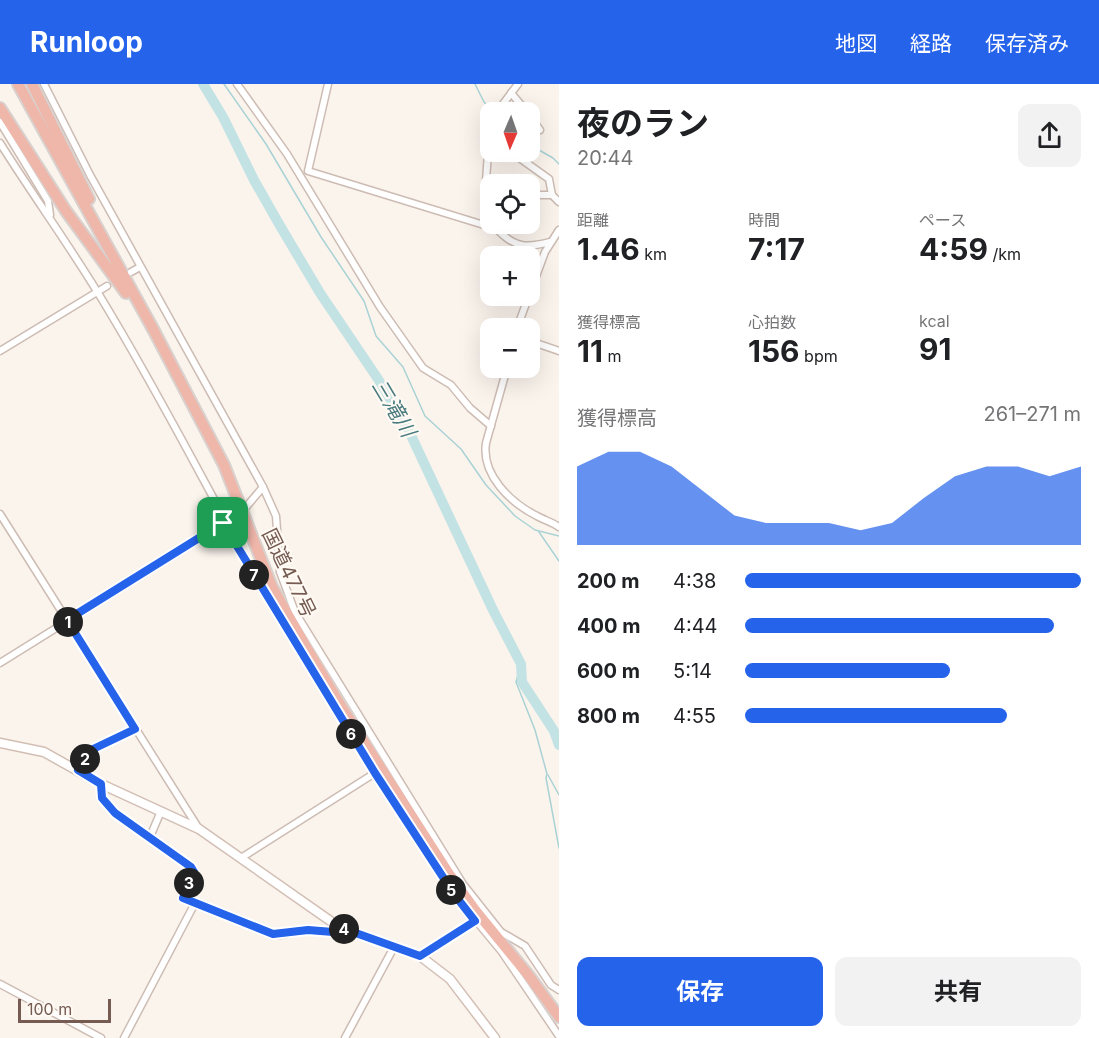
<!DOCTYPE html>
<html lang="ja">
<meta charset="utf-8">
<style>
:root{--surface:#fff;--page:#f2f2f2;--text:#202124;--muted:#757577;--accent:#2563eb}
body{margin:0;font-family:Inter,"Noto Sans JP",sans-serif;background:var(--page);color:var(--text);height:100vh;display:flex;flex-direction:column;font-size:22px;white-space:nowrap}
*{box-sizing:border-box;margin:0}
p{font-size:20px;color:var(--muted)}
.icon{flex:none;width:33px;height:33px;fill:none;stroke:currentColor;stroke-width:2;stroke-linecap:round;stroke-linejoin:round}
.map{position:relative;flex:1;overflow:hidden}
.details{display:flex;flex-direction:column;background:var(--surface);width:540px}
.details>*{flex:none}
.needle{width:39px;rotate:182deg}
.tools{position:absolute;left:480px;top:18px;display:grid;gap:12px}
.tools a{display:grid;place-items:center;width:60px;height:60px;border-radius:12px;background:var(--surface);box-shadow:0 6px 24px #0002;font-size:30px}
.scale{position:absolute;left:18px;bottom:15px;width:93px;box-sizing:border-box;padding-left:6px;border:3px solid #755b51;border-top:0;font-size:16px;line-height:21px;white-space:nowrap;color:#755b51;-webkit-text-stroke:4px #fef9f3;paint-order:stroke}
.pin{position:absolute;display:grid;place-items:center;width:51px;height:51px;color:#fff;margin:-26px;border-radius:12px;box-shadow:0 3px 9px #0006}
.km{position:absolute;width:30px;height:30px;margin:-15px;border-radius:50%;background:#222;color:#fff;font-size:16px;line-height:30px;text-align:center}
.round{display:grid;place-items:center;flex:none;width:63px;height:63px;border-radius:12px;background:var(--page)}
.headline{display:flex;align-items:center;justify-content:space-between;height:102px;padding:0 18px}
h1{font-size:33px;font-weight:700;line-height:45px}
.figures{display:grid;grid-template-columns:repeat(3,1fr);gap:9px;height:102px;padding:6px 18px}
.figures div{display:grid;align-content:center}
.figures b{font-size:30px;font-weight:700}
.figures small{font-size:16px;font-weight:400}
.figures p{font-size:16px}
.chart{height:168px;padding:12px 18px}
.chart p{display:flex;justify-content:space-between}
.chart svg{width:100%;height:108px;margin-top:6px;fill:var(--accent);opacity:.7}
.primary-button{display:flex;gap:12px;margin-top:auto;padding:12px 18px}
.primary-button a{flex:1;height:69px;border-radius:12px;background:var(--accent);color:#fff;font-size:24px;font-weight:700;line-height:69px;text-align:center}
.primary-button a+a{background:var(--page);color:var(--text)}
ul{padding:0 18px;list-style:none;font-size:20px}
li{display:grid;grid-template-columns:96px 72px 1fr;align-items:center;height:45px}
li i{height:15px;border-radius:8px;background:var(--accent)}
header{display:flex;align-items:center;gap:36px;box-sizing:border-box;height:84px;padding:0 30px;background:var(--accent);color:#fff}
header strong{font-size:28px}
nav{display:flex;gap:33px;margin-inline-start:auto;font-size:21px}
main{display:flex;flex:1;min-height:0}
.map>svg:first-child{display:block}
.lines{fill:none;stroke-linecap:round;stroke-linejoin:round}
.stream{stroke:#a9d2d5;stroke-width:1.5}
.river{stroke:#c2e2e4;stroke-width:10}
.street-casing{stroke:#cdbcb3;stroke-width:9}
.secondary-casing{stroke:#d2beb3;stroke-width:11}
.highway-casing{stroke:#d8d1ce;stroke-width:14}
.street{stroke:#fff;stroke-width:6}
.secondary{stroke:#fff;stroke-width:8}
.highway{stroke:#efb6aa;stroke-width:10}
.route-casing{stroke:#fff;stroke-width:12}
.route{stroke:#2563eb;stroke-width:8}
.labels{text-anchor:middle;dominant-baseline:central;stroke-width:4.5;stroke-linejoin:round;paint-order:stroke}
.street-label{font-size:20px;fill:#755b51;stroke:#fef9f3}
.water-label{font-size:21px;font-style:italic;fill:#497b7f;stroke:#fef9f3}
</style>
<header>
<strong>Runloop</strong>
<nav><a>地図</a><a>経路</a><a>保存済み</a></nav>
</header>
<main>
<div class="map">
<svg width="559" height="954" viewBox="0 0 559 954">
<rect width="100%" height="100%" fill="#fbf4ed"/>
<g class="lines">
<g class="stream">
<path d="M224,0L266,60L321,153L364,217L376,252L403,283L425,332L461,365L486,401L515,432L535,446L559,452"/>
<path d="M475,0L484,18L493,28"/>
<path d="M530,61L553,74L559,80"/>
<path d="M539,448L559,477"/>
<path d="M521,580L516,598L535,646L547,690L546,694L559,764"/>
<path d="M548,691L559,711"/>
</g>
<path class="river" d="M203,0L223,33L254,96L279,140L320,209L378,295L408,345L493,526L521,580L522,598L554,647L559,661"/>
<defs>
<g id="street">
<path d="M237,0L287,70L380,223L423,284L451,301L470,324L491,342"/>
<path d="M328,0L308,87L497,145C514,164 527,164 550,158"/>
<path d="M511,9L527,28"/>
<path d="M501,28L503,20L518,0"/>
<path d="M530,32L540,46"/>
<path d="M0,38L48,117L50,131"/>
<path d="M0,59C32,110 67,158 98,209C140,277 177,347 215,417L216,426L223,439L375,689L454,810L502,868L559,952"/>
<path d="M490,61L488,69L486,97L497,100"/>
<path d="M507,68L514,70L549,95L552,111L559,118"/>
<path d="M530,111H552"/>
<path d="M131,188L140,183"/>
<path d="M517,244L545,168L559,146"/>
<path d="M530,257L559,267"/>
<path d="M0,267L107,202"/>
<path d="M507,284L486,359C481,391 511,419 537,432C544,436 552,438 559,443"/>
<path d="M263,403L276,432L280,488L295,528L463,800L501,848L525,862L551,901L559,906"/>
<path d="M0,430L199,745"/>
<path d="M0,579L241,429L263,403L90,91L44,0"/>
<path d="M78,686L91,666L135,645"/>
<path d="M101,700L102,714L115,729L191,783L194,788L183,814L273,850L280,851L308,846L333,847L339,843"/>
<path d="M150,753L161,727"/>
<path d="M241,774L378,687"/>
<path d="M420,872L475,837"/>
<path d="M0,900L101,954"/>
<path d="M124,954L195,819"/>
<path d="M345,954L394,863"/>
</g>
<path id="secondary" d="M0,659L44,668L101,700L199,745L339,843L420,872L450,895L495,954"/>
<g id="highway">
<path d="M18,0L153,245L224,381L272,503L305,561L341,622L449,790L475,826L529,892L559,933"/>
<path d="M32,0L89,115"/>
<path d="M0,24L66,127L126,209"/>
</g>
</defs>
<use href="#street" class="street-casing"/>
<use href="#secondary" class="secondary-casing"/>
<use href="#highway" class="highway-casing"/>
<use href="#street" class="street"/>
<use href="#secondary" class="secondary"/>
<use href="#highway" class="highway"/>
</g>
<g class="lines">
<defs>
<path id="route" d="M223,439L375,689L454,810L475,837L420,872L339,843L333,848L308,846L273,850L183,814L194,788L191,783L115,729L102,714L101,700L78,686L91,666L135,645L67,536Z"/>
</defs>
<use href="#route" class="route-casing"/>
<use href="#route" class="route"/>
</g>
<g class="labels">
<g class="street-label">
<text transform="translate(289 489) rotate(64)">国道477号</text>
</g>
<g class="water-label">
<text transform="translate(394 324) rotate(59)">三滝川</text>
</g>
</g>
</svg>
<div class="tools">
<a><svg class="needle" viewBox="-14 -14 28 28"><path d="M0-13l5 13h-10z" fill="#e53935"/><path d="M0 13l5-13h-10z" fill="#757577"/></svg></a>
<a><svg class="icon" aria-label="locate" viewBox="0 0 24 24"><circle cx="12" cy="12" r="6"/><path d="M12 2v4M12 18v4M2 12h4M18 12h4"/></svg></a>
<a>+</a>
<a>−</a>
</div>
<div class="scale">100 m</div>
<div class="pin" style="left:223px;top:439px;background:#1e9e55"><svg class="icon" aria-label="arrive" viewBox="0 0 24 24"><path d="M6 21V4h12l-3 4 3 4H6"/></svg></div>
<b class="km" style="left:68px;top:538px">1</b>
<b class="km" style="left:85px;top:675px">2</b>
<b class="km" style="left:189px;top:799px">3</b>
<b class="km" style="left:344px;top:845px">4</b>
<b class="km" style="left:451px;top:806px">5</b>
<b class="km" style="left:351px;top:650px">6</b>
<b class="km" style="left:254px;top:491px">7</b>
</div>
<section class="details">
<div class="headline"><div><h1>夜のラン</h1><p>20:44</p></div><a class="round"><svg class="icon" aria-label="share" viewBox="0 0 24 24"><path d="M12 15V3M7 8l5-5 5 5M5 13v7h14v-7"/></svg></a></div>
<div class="figures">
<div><p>距離</p><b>1.46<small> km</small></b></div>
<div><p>時間</p><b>7:17</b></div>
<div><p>ペース</p><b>4:59<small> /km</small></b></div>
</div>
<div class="figures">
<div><p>獲得標高</p><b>11<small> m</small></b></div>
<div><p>心拍数</p><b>156<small> bpm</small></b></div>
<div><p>kcal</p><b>91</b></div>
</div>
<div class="chart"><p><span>獲得標高</span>261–271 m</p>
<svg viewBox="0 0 160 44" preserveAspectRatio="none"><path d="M0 44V12L10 6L20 6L30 12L40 22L50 32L60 35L70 35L80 35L90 38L100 35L110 25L120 16L130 12L140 12L150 16L160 12V44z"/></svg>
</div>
<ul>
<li><b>200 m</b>4:38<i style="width:100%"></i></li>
<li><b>400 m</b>4:44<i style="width:92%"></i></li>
<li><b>600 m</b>5:14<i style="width:61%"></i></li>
<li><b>800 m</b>4:55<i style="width:78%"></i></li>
</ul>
<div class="primary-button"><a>保存</a><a>共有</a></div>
</section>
</main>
